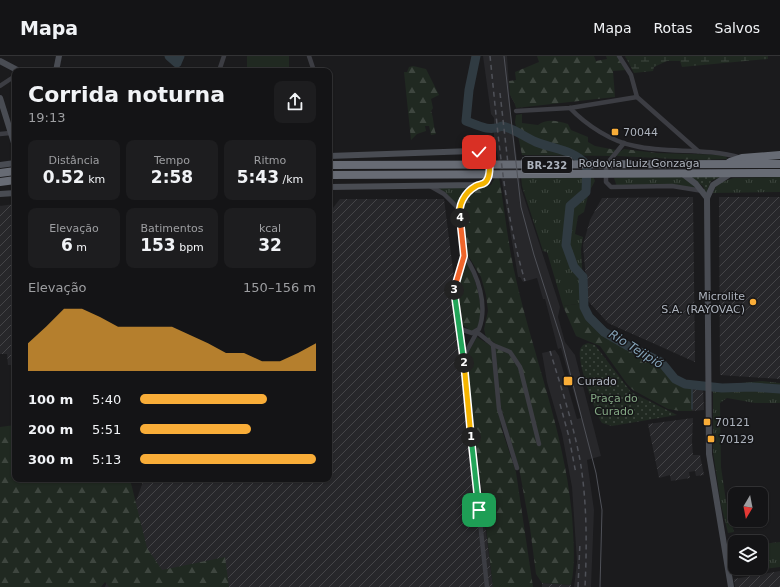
<!DOCTYPE html>
<html lang="pt">
<meta charset="utf-8">
<style>
:root{--surface:#141416;--page:#1d1d1f;--text:#f1f3f6;--muted:#9d9ea1;--line:#333335;--accent:#f9ad38}
body{margin:0;font-family:"DejaVu Sans",sans-serif;background:var(--page);color:var(--text);height:100vh;display:flex;flex-direction:column;font-size:15px;white-space:nowrap}
*{box-sizing:border-box;margin:0}
p{font-size:13px;color:var(--muted)}
.icon{flex:none;width:22px;height:22px;fill:none;stroke:currentColor;stroke-width:2;stroke-linecap:round;stroke-linejoin:round}
.map{position:relative;flex:1;overflow:hidden}
.side{position:absolute;left:12px;top:12px;width:320px;height:414px;display:flex;flex-direction:column;background:var(--surface);border-radius:8px;box-shadow:0 1px 3px #0004,0 0 0 1px var(--line)}
.side>*{flex:none}
.needle{width:26px;rotate:190deg}
.buttons{position:absolute;left:728px;top:431px;display:grid;gap:8px}
.buttons a{display:grid;place-items:center;width:40px;height:40px;border-radius:8px;background:var(--surface);box-shadow:0 1px 3px #0004,0 0 0 1px var(--line);font-size:20px}
.pin{position:absolute;display:grid;place-items:center;width:34px;height:34px;color:#fff;margin:-17px;border-radius:8px;box-shadow:0 2px 6px #0006}
.km{position:absolute;width:20px;height:20px;margin:-10px;border-radius:50%;background:#222;color:#fff;font-size:11px;line-height:20px;text-align:center}
.round{display:grid;place-items:center;flex:none;width:42px;height:42px;border-radius:8px;background:var(--page)}
.headline{display:flex;align-items:center;justify-content:space-between;height:68px;padding:0 16px}
h1{font-size:22px;font-weight:700;line-height:30px}
.metrics{display:grid;grid-template-columns:repeat(3,1fr);gap:6px;height:68px;padding:4px 16px}
.metrics div{display:grid;align-content:center;border-radius:8px;background:var(--page);text-align:center}
.metrics b{font-size:17px;font-weight:700}
.metrics small{font-size:11px;font-weight:400}
.metrics p{font-size:11px}
.chart{height:112px;padding:8px 16px}
.chart p{display:flex;justify-content:space-between}
.chart svg{width:100%;height:72px;margin-top:4px;fill:var(--accent);opacity:.7}
ul{padding:0 16px;list-style:none;font-size:13px}
li{display:grid;grid-template-columns:64px 48px 1fr;align-items:center;height:30px}
li i{height:10px;border-radius:5px;background:var(--accent)}
header{display:flex;align-items:center;gap:24px;box-sizing:border-box;height:56px;padding:0 20px;background:var(--surface);border-bottom:1px solid var(--line)}
header strong{font-size:19px}
nav{display:flex;gap:22px;margin-inline-start:auto;font-size:14px}
.map>svg:first-child{display:block}
.built{fill:#27272a}
.industrial{fill:url(#industrial-furrows)}
.grass{fill:url(#grass-tufts)}
.forest{fill:url(#forest-firs)}
.wetland{fill:url(#wetland-marsh)}
.park{fill:url(#park-dots)}
.garden{fill:#202921}
.lines{fill:none;stroke-linecap:round;stroke-linejoin:round}
.stream{stroke:#303b42;stroke-width:1.5}
.river{stroke:#303b42;stroke-width:9}
.street{stroke:#3c3d43;stroke-width:4.5}
.secondary{stroke:#494c53;stroke-width:6}
.highway{stroke:#676b74;stroke-width:8}
.tram{stroke:#4f5158;stroke-width:1}
.rail{stroke:#4f5158;stroke-width:1.5;stroke-dasharray:5 4;stroke-linecap:butt}
.split-1-casing{stroke:#fff;stroke-width:8}
.split-2-casing{stroke:#fff;stroke-width:8}
.split-3-casing{stroke:#fff;stroke-width:8}
.split-4-casing{stroke:#fff;stroke-width:8}
.split-5-casing{stroke:#fff;stroke-width:8}
.split-1{stroke:#22a559;stroke-width:5}
.split-2{stroke:#f5b400;stroke-width:5}
.split-3{stroke:#22a559;stroke-width:5}
.split-4{stroke:#f0652b;stroke-width:5}
.split-5{stroke:#f5b400;stroke-width:5}
.poi-dot{fill:#f9ad38;stroke:#161618;stroke-width:1.5}
.labels{text-anchor:middle;dominant-baseline:central;stroke-width:3;stroke-linejoin:round;paint-order:stroke}
.shield{fill:#161618;stroke:#80848c;stroke-width:1}
.shield-label{font-size:10px;font-weight:bold;fill:#adb3bd}
.poi-label{font-size:11px;fill:#adb3bd;stroke:#161618;text-anchor:start}
.street-label{font-size:11px;fill:#adb3bd;stroke:#161618}
.park-label{font-size:11px;fill:#84a884;stroke:#161618}
.water-label{font-size:12px;font-style:italic;fill:#84a3b8;stroke:#161618}
</style>
<header>
<strong>Mapa</strong>
<nav><a>Mapa</a><a>Rotas</a><a>Salvos</a></nav>
</header>
<div class="map">
<svg width="780" height="531" viewBox="0 0 780 531">
<defs>
<pattern id="industrial-furrows" width="10" height="10" patternUnits="userSpaceOnUse"><rect width="10" height="10" fill="#27272a"/><path d="M-1 1l2-2M0 10L10 0M9 11l2-2" fill="none" stroke="#444447"/></pattern>
<pattern id="grass-tufts" width="24" height="20" patternUnits="userSpaceOnUse"><rect width="24" height="20" fill="#202921"/><path d="M3 7l-1-3M5 7V3M7 7l1-3M15 17l-1-3M17 17v-4M19 17l1-3" fill="none" stroke="#3e463f"/></pattern>
<pattern id="forest-firs" width="22" height="20" patternUnits="userSpaceOnUse"><rect width="22" height="20" fill="#202921"/><path d="M5 1l3.5 6h-7zM16 11l3.5 6h-7z" fill="#3e463f"/></pattern>
<pattern id="wetland-marsh" width="20" height="14" patternUnits="userSpaceOnUse"><rect width="20" height="14" fill="#202921"/><path d="M1 5h8M5 5V1M11 12h8M15 12V8" fill="none" stroke="#3e463f"/></pattern>
<pattern id="park-dots" width="8" height="8" patternUnits="userSpaceOnUse"><rect width="8" height="8" fill="#202921"/><path d="M2 2h.1M6 6h.1" fill="none" stroke="#3e463f" stroke-width="1.8" stroke-linecap="round"/></pattern>
</defs>
<rect width="100%" height="100%" fill="#1b1b1d"/>
<path class="built" d="M483,0H507L511,59L521,132L560,251L558,261L565,286L575,299L601,400L587,404L594,454L591,531H574L577,506L572,431L562,378L547,326L542,297L555,294L559,300L577,363L581,362L561,292L558,293L545,243H543L537,222L523,226L520,221H518L497,97L494,88V62L491,58Z"/>
<g class="industrial">
<path d="M693,141L695,306L608,267L588,245L583,189L590,164L602,142Z"/>
<path d="M719,141H780V323L720,319Z"/>
<path d="M340,143H444L493,531H105L144,423H329V157Z"/>
<path d="M15,148V309H8L7,298H0V150Z"/>
<path d="M692,330L703,331L704,354L692,355L691,344Z"/>
<path d="M693,362L692,386L693,399H700L704,419L696,420L695,415L689,416L690,422L671,425L670,419L659,422L648,368Z"/>
<path d="M780,515V531H735L734,523Z"/>
<path d="M542,527L571,529V531H542Z"/>
</g>
<g class="grass">
<path d="M521,120H593L595,125L589,136L584,156L578,160L575,178L583,181L581,193L584,247L563,250L547,196L543,195L522,130Z"/>
<path d="M635,121H680L687,123L699,133L672,129L617,131L614,122Z"/>
<path d="M780,121V136L713,137L717,128L733,122Z"/>
<path d="M434,131H473L461,142L458,149Z"/>
<path d="M762,325L780,327V347H755L727,342L720,347L721,411L726,445L734,476L728,477L721,449L713,396V335L710,336V330Z"/>
<path d="M780,486V511L734,517L729,489H735V512H761V488Z"/>
</g>
<g class="forest">
<path d="M537,0H594L596,5L607,3L606,0H617L626,14L613,15L615,41L516,52L514,46L510,39L509,25L516,24L515,16L539,6Z"/>
<path d="M413,10L426,13L439,39L431,43L433,52L431,55C434,63 433,70 436,78L431,79L429,70H425L426,75L417,78L411,84L404,16H407L409,11Z"/>
<path d="M522,58V67L538,69C547,62 558,65 568,68L571,74L588,81V86L595,90L621,95L624,93L656,97L726,99L727,103L694,104L618,100L522,99L515,66L516,59Z"/>
<path d="M499,121C505,155 508,190 516,223C535,307 569,388 573,475C574,493 575,511 571,529L542,527L536,518L530,472L519,412L501,351L494,286L486,282L484,273L488,255L486,239L481,221L468,199L462,151L474,134L491,129L495,122Z"/>
<path d="M466,206H467C476,224 484,250 480,270L471,275L463,269L458,232Z"/>
<path d="M584,247C587,278 640,291 661,306C674,315 674,326 692,330L691,344L692,355H680L668,353L633,334L627,328L600,290L576,280L563,250Z"/>
<path d="M477,281L491,290L498,354L502,374L516,416L533,531H493L466,301Z"/>
<path d="M15,369V423H130L147,492L162,514L225,501L229,531H109L105,526L101,531H0V371Z"/>
</g>
<path class="wetland" d="M625,0H768V3L682,11L680,5H667L654,11L653,15L634,17Z"/>
<g class="park">
<path d="M723,120L711,125L706,137L703,130L690,121Z"/>
<path d="M588,287L595,289L631,336L677,359L612,370L602,367C595,357 577,306 580,294C580,292 582,291 583,289Z"/>
</g>
<rect class="garden" x="247" y="0" width="42" height="15"/>
<g class="lines">
<path class="stream" d="M692,330V353"/>
<g class="river">
<path d="M169,0L177,7L180,0"/>
<path d="M476,0L469,34L466,65C479,70 490,76 502,70C515,73 524,81 536,86C556,94 572,93 587,109L586,136L570,150L566,189L574,211L583,221L584,251L589,261L604,276L628,290L661,306L675,323L685,328L722,332L752,331L780,333"/>
</g>
<g class="street">
<path d="M309,0L314,15"/>
<path d="M619,0L631,19L637,41L698,95"/>
<path d="M219,15L224,0"/>
<path d="M0,30L15,20"/>
<path d="M570,52C586,69 612,86 635,90C670,98 705,91 741,102"/>
<path d="M516,55L570,52L637,41"/>
<path d="M0,78L10,77"/>
<path d="M624,87L606,109V126L611,131L672,130L703,135"/>
<path d="M430,130L444,138L458,152"/>
<path d="M464,199C478,219 488,249 479,273L472,277L463,274L459,270L455,231L464,199L458,152L466,139L477,129"/>
<path d="M459,270L487,531"/>
<path d="M493,289L510,296L520,311L539,388"/>
<path d="M464,300L477,276L493,289L499,353L517,412"/>
</g>
<g class="secondary">
<path d="M0,5L19,15"/>
<path d="M56,15L59,0"/>
<path d="M0,42L15,90"/>
<path d="M329,100L472,95L479,96L490,102C489,114 491,127 477,129L329,131"/>
<path d="M0,109L15,107"/>
<path d="M683,118L696,128L707,142"/>
<path d="M730,118L713,129L707,142L709,398L731,531"/>
<path d="M0,138L15,137"/>
</g>
<g class="highway">
<path d="M730,106L742,102L780,99"/>
<path d="M329,109L780,108"/>
<path d="M0,117L15,115"/>
<path d="M329,119L780,117"/>
<path d="M0,126L15,124"/>
</g>
<path class="tram" d="M504,0L521,151L534,199L562,286L596,417L602,454L600,531"/>
<g class="rail">
<path d="M490,0C498,75 503,152 525,225"/>
<path d="M500,37L508,108"/>
<path d="M550,295C561,331 573,367 580,404C587,445 587,489 585,531"/>
<path d="M560,348L569,381L576,418"/>
<path d="M578,531L580,486"/>
</g>
</g>
<g class="lines">
<defs>
<path id="split-1" d="M471,381L479,454"/>
<path id="split-2" d="M464,307L471,381"/>
<path id="split-3" d="M454,234L464,307"/>
<path id="split-4" d="M454,234L464,200L460,162"/>
<path id="split-5" d="M460,162C458,149 464,137 476,130C480,128 485,129 487,124C491,118 489,109 490,102L479,96"/>
</defs>
<use href="#split-1" class="split-1-casing"/>
<use href="#split-2" class="split-2-casing"/>
<use href="#split-3" class="split-3-casing"/>
<use href="#split-4" class="split-4-casing"/>
<use href="#split-5" class="split-5-casing"/>
<use href="#split-1" class="split-1"/>
<use href="#split-2" class="split-2"/>
<use href="#split-3" class="split-3"/>
<use href="#split-4" class="split-4"/>
<use href="#split-5" class="split-5"/>
</g>
<g class="poi-dot">
<rect x="611" y="72" width="8" height="8" rx="2"/>
<circle cx="753" cy="246" r="4"/>
<rect x="563" y="320" width="10" height="10" rx="2"/>
<rect x="703" y="362" width="8" height="8" rx="2"/>
<rect x="707" y="379" width="8" height="8" rx="2"/>
</g>
<g class="labels">
<rect class="shield" x="522" y="101" width="50" height="16" rx="3"/>
<g class="shield-label">
<text x="547" y="109">BR-232</text>
</g>
<g class="poi-label">
<text x="623" y="76">70044</text>
<text x="745" y="240" text-anchor="end">Microlite<tspan x="745" dy="13">S.A. (RAYOVAC)</tspan></text>
<text x="577" y="325">Curado</text>
<text x="715" y="366">70121</text>
<text x="719" y="383">70129</text>
</g>
<g class="street-label">
<text x="639" y="107">Rodovia Luiz Gonzaga</text>
</g>
<g class="park-label">
<text x="614" y="342">Praça do<tspan x="614" dy="13">Curado</tspan></text>
</g>
<g class="water-label">
<text transform="translate(636 293) rotate(32)">Rio Tejipió</text>
</g>
</g>
</svg>
<div class="buttons">
<a><svg class="needle" viewBox="-14 -14 28 28"><path d="M0-13l5 13h-10z" fill="#e53935"/><path d="M0 13l5-13h-10z" fill="#9d9ea1"/></svg></a>
<a><svg class="icon" aria-label="layers" viewBox="0 0 24 24"><path d="M12 4l9 5-9 5-9-5zM3 14l9 5 9-5"/></svg></a>
</div>
<div class="pin" style="left:479px;top:454px;background:#1e9e55"><svg class="icon" aria-label="arrive" viewBox="0 0 24 24"><path d="M6 21V4h12l-3 4 3 4H6"/></svg></div>
<div class="pin" style="left:479px;top:96px;background:#d93025"><svg class="icon" aria-label="check" viewBox="0 0 24 24"><path d="M5 12l5 5 9-10"/></svg></div>
<b class="km" style="left:471px;top:381px">1</b>
<b class="km" style="left:464px;top:307px">2</b>
<b class="km" style="left:454px;top:234px">3</b>
<b class="km" style="left:460px;top:162px">4</b>
<section class="side">
<div class="headline"><div><h1>Corrida noturna</h1><p>19:13</p></div><a class="round"><svg class="icon" aria-label="share" viewBox="0 0 24 24"><path d="M12 15V3M7 8l5-5 5 5M5 13v7h14v-7"/></svg></a></div>
<div class="metrics">
<div><p>Distância</p><b>0.52<small> km</small></b></div>
<div><p>Tempo</p><b>2:58</b></div>
<div><p>Ritmo</p><b>5:43<small> /km</small></b></div>
</div>
<div class="metrics">
<div><p>Elevação</p><b>6<small> m</small></b></div>
<div><p>Batimentos</p><b>153<small> bpm</small></b></div>
<div><p>kcal</p><b>32</b></div>
</div>
<div class="chart"><p><span>Elevação</span>150–156 m</p>
<svg viewBox="0 0 160 44" preserveAspectRatio="none"><path d="M0 44V27L10 17L20 6L30 6L40 11L50 17L60 17L70 17L80 17L90 22L100 27L110 33L120 33L130 38L140 38L150 33L160 27V44z"/></svg>
</div>
<ul>
<li><b>100 m</b>5:40<i style="width:72%"></i></li>
<li><b>200 m</b>5:51<i style="width:63%"></i></li>
<li><b>300 m</b>5:13<i style="width:100%"></i></li>
</ul>
</section>
</div>
